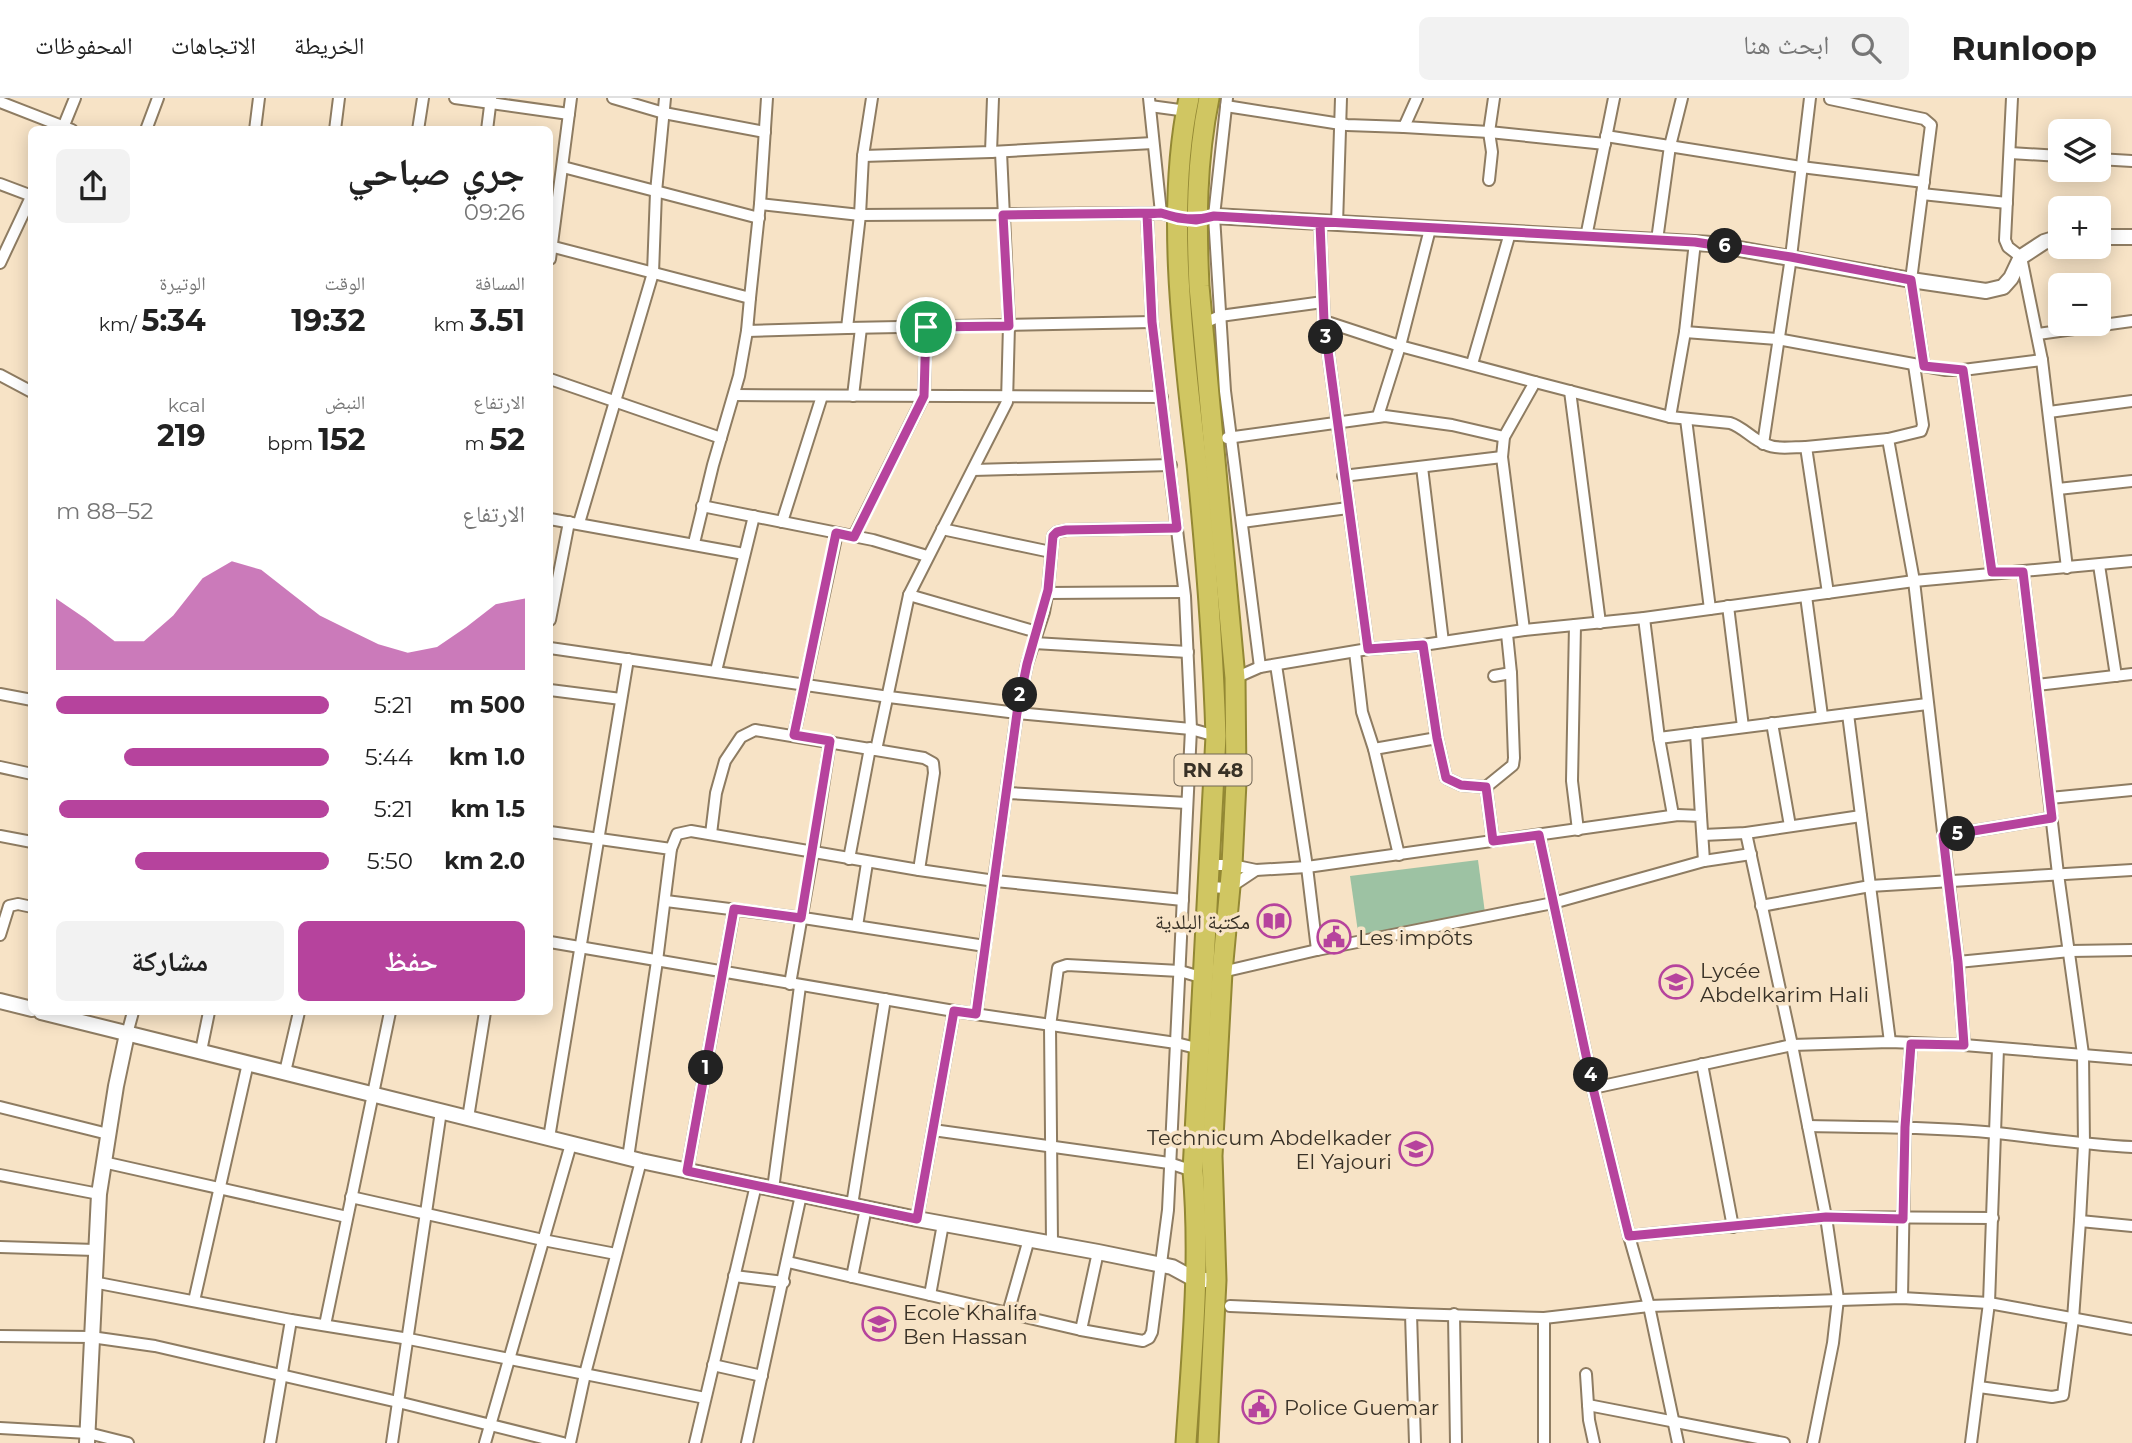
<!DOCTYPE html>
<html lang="ar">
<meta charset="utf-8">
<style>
:root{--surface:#fff;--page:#f2f2f2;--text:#222;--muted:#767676;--line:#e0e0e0;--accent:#b6439d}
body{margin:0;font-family:Montserrat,"Noto Naskh Arabic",sans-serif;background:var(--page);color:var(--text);direction:rtl;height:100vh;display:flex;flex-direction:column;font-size:26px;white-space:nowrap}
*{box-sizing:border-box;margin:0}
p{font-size:23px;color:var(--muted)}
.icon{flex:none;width:38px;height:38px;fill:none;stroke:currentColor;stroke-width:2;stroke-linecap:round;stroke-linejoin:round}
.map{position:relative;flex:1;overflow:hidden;direction:ltr}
.sheet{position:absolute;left:28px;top:28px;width:525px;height:889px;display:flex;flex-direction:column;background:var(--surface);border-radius:10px;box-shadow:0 4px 18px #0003;direction:rtl}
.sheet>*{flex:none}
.fabs{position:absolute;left:2048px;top:21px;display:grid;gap:14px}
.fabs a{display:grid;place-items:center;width:63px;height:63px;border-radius:10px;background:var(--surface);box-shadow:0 4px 18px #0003;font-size:35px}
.pin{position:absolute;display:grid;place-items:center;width:60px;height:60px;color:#fff;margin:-30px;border:4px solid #fff;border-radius:50%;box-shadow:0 2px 7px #0007}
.km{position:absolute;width:35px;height:35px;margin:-18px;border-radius:50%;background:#222;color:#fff;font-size:19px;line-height:35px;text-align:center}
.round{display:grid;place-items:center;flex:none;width:74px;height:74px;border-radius:10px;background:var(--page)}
.headline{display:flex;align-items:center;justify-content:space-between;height:119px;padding:0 28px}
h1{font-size:38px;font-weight:700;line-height:52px}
.figures{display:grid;grid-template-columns:repeat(3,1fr);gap:10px;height:119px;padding:7px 28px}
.figures div{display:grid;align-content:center}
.figures b{font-size:30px;font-weight:700}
.figures small{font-size:19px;font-weight:400}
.figures p{font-size:19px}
.chart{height:196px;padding:14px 28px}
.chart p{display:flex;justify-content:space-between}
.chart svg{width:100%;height:126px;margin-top:7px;fill:var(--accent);opacity:.7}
.button{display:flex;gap:14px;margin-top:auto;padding:14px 28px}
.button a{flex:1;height:80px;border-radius:10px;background:var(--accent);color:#fff;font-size:28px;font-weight:700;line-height:80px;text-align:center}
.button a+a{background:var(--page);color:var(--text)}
ul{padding:0 28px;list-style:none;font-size:23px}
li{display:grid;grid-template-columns:112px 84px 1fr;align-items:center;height:52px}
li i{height:18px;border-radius:9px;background:var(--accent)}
header{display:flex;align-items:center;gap:42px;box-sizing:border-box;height:98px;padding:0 35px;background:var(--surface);border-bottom:2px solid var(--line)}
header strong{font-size:33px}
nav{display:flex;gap:38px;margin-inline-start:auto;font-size:24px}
.search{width:490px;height:63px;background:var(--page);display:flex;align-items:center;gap:18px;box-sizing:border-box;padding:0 24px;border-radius:10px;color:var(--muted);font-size:26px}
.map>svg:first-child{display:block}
.pitch{fill:#9dc2a3}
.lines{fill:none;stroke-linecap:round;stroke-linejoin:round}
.minor-casing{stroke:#8e7c62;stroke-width:14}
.tertiary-casing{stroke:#8e7c62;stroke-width:18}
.trunk-casing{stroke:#938834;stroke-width:23}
.minor{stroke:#fff;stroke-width:10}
.tertiary{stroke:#fff;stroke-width:14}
.trunk{stroke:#d0c662;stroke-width:19}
.route-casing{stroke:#fff;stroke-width:14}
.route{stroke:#b6439d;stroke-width:9}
.labels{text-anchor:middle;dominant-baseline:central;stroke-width:7;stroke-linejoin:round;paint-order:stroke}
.shield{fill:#f7e3c6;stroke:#716656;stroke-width:2}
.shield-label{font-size:19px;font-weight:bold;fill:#383126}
.poi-label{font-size:21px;fill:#383126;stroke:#f7e3c6;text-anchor:start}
</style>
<header>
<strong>Runloop</strong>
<div class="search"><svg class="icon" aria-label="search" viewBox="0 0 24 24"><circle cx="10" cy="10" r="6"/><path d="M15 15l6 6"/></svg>ابحث هنا</div>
<nav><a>الخريطة</a><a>الاتجاهات</a><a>المحفوظات</a></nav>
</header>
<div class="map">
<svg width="2132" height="1345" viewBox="0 0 2132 1345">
<rect width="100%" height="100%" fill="#f7e3c6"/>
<path class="pitch" d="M1478,762L1485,815L1359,841L1350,778Z"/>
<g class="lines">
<defs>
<g id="minor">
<path d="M455,0L569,16"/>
<path d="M613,0L664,15L765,34"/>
<path d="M1149,0L1161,115"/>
<path d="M1227,0L1214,118L1225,293L1260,569"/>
<path d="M2012,0L2005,142L2008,149L2021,159L2042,262L2067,470"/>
<path d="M1830,1L1924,21L1931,27L1911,182L1924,268"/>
<path d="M0,4L72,32"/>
<path d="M1150,8L1187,13"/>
<path d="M1226,8L1347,27L1404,29L1417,0"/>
<path d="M1404,29L1489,34L1605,46"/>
<path d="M62,32L75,0"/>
<path d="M146,32L158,0"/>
<path d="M255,32L259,0"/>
<path d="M335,32L339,0"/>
<path d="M418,32L423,0"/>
<path d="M487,32L491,0"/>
<path d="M1606,38L1801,69L1924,84"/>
<path d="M991,54L993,0"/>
<path d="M2010,55L2060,58"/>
<path d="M863,58L991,54L1153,45"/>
<path d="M2098,61L2132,63"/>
<path d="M563,69L759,120"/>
<path d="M1489,82L1492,54L1489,34L1494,0"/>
<path d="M0,86L32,98"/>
<path d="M1922,96L2007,105"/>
<path d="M760,106L860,117L1161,115L1178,120"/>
<path d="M1320,125L1324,223L1368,551"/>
<path d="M1337,126L1341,0"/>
<path d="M1586,139L1614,0"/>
<path d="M1657,142L1670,48L1682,0"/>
<path d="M550,148L750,200L760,106L767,0"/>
<path d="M550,161L571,0"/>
<path d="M0,165L32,97"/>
<path d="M750,200L747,233L847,230L860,117L863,58L872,0"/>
<path d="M1324,223L1400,248L1535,284"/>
<path d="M1202,226L1220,218L1323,204"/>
<path d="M847,230L1152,224"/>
<path d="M1685,234L1777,241L1946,272H1963L2042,262"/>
<path d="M2038,236L2132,223"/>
<path d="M1472,266L1510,135"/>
<path d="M1963,272L1992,474"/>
<path d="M0,277L32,294"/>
<path d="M550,281L721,340"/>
<path d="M1570,293L1600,525"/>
<path d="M734,297L1162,299"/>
<path d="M853,298L861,230"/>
<path d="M2049,314L2132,303"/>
<path d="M1378,318L1400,248L1430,131"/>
<path d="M1670,319L1685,234L1695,144"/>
<path d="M1686,321L1710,511"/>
<path d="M1227,340L1385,318L1452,327L1504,339"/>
<path d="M1888,341L1914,483L1958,864L1964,947"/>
<path d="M1763,346L1791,159L1810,0"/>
<path d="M1422,369L1443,544"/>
<path d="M973,372L1171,367"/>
<path d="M1343,378L1502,359"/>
<path d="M2058,391L2132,383"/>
<path d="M702,408L873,442L927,458"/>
<path d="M550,421L744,456"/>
<path d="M782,424L822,298"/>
<path d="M1242,424L1348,410"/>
<path d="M579,425L653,175L656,94L665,0"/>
<path d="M942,431L1051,454"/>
<path d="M854,438L924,298L926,229"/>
<path d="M694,445L713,367L739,278L747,233"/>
<path d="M2099,467L2116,578"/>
<path d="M1048,495L1184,494"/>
<path d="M1828,495L1806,349L1888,341L1921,333L1923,327L1914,267"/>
<path d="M909,497L1037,534"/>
<path d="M1806,498L1822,618"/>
<path d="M1728,508L1743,629"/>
<path d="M1644,520L1659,640L1673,717"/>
<path d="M550,522L569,424"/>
<path d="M1575,527L1572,683L1578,732"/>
<path d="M1524,532L1502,359L1504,339L1535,284L1670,319L1730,325C1743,329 1752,341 1765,346C1777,352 1793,349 1806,349"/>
<path d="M1034,545L1188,554"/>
<path d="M1423,547L1437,640L1446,680L1461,687L1486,689L1513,667L1514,660L1511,575L1507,536"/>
<path d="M550,550L889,599L1017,615L1191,631L1216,638"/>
<path d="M1355,554L1362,614L1374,651L1399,757"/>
<path d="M1276,567L1307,769L1317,852"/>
<path d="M716,573L754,418"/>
<path d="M1494,578L1511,575"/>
<path d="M1235,580L1260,569L1368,551L1423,547L1524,532L1644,520L1914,483L2132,463"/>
<path d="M2037,587L2132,576"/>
<path d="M550,592L621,601"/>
<path d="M0,596L32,602"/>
<path d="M1848,616L1890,944"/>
<path d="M1772,625L1790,728"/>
<path d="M1696,635L1701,718"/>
<path d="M794,637L837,435"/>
<path d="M1659,640L1927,606"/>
<path d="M1374,651L1437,640"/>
<path d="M876,652L909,497L1007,304L1009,227L1001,54"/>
<path d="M0,669L32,676"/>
<path d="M1486,689L1493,743"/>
<path d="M1007,695L1187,705"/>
<path d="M2050,700L2132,692"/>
<path d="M550,734L671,751L657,863L628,1060"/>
<path d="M1746,735L1792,947L1826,1119L1993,1120"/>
<path d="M711,736L716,695L725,663L741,639L755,632L924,660L933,665L934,675L919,772"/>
<path d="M1539,737L1593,990L1629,1138L1649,1208L1678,1345"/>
<path d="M1703,737L1746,735L1861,718"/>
<path d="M0,738L32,744"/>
<path d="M1943,738L2052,720"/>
<path d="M671,751L677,736L691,733L919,772L995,783L1183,802"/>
<path d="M849,761L870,650"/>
<path d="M1208,767H1232L1256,772L1307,769L1678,717L1701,718L1704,763"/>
<path d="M1207,789L1229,790L1256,772"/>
<path d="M666,803L810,821L985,848L976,916"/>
<path d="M1761,808L1870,788L2132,772"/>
<path d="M857,828L867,765"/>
<path d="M0,837L9,808L18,806L32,809"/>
<path d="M550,844L954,913L1176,945L1200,951"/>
<path d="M985,848L1017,615L1027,566L1044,514L1048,492L1053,438L1057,434L1067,432L1177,430"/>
<path d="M1958,864L2070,853L2132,852"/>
<path d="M1222,874L1317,852L1553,805L1704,763L1751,756"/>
<path d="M790,886L813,754L830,643"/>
<path d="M127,936L133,914"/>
<path d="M201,953L209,914"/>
<path d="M1702,966L1733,1129"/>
<path d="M285,974L299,914"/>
<path d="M1593,990L1792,947L1890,944L1964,947L2132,961"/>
<path d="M0,1009L108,1036"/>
<path d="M468,1020L485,914"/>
<path d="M1808,1028C1871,1029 1934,1029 1997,1035C2042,1040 2087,1047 2132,1049"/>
<path d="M933,1032L1169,1065L1193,1073"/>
<path d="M549,1040L628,561"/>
<path d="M103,1064L347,1119"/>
<path d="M687,1073L734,812"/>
<path d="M0,1077L99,1096"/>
<path d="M773,1091L800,888"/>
<path d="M351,1099L543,1142L616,1156"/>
<path d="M852,1107L885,901"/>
<path d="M917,1121L954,913"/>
<path d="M2080,1123L2132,1128"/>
<path d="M1629,1138L1826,1119L1838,1201L1833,1245L1813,1345"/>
<path d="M1052,1145L1050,928L1058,870L1067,867L1180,873L1204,880"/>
<path d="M0,1149L95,1152"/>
<path d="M788,1164L1081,1232L1143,1243L1149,1240L1152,1234L1168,1112L1191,631L1185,498L1152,224L1147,116"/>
<path d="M734,1178L784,1184"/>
<path d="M852,1179L866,1110"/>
<path d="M93,1184L291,1222L409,1241L705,1300"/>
<path d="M930,1197L943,1126"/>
<path d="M1902,1200L1905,1029L1911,946"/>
<path d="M194,1203L248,965"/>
<path d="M1230,1208L1411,1216L1415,1345"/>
<path d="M1008,1215L1029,1141"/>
<path d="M1411,1216L1544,1220L1649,1208L1902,1200L1989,1205L2132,1231"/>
<path d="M1454,1216L1456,1345"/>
<path d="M325,1227L390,914"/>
<path d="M1081,1232L1098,1154"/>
<path d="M0,1238L91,1239L155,1248L398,1304L563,1345"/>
<path d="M713,1267L762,1278"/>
<path d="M1586,1276L1589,1322L1594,1345"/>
<path d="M1979,1289L2052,1299L2063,1297L2073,1221L2080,1123L2084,1047L2083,956L2058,776L2023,474"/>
<path d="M1588,1307L1784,1345"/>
<path d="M0,1330L88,1335L128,1345"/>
<path d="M270,1345L291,1222"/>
<path d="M392,1345L441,1013"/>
<path d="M485,1345L571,1046"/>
<path d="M570,1345L585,1276L641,1063"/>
<path d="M695,1345L756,1087"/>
<path d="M747,1345L801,1097"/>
<path d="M1544,1345V1220"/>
<path d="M1971,1345L1989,1205L1998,950"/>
</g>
<g id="tertiary">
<path d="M1190,122L1214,118L1712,146L1911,182L1986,193L2003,189L2011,180L2021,159L2044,144L2060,139"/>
<path d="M2098,139H2132"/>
<path d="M0,903L32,911"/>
<path d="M41,914L641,1063L917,1121L1098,1154L1172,1169L1196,1182H1216"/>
<path d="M87,1345L99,1096L116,988L127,936"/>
</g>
<g id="trunk">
<path d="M1186,1345C1192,1255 1201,1163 1193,1073L1216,638C1213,547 1206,456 1197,366C1184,252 1165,113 1189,0"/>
<path d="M1208,1345L1216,1182L1212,1058L1222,874L1232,767L1236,684L1235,580L1199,188C1196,124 1196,63 1209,0"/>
</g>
</defs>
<use href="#minor" class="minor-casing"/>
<use href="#tertiary" class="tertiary-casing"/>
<use href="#trunk" class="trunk-casing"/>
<use href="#minor" class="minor"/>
<use href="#tertiary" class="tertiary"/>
<use href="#trunk" class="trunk"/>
</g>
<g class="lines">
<defs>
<path id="route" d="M926,229L924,298L854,439L836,435L794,637L830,643L801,820L734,811L687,1073L917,1121L954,913L976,916L1017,615L1027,566L1048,492L1053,438L1057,434L1066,432L1177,430L1152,224L1147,116L1161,115L1178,120L1196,122L1214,118L1320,125L1324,223L1368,551L1423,547L1437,640L1446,680L1461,687L1486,689L1493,743L1539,737L1593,990L1629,1138L1826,1119L1903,1121L1905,1029L1911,946L1964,947L1958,864L1943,738L2052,720L2023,474H1992L1963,272L1924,268L1911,182L1791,159L1695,144L1214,118C1194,123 1180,121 1161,115L1003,117L1009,228L926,229"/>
</defs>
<use href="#route" class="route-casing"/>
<use href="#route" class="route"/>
</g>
<defs>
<symbol id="library-ring" viewBox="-11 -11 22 22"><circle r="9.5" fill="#f7e3c6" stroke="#b6439d" stroke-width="1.5"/><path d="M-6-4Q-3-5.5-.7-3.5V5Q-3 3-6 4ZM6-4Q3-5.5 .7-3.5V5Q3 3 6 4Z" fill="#b6439d"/></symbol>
<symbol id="civic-ring" viewBox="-11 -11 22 22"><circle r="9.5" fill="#f7e3c6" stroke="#b6439d" stroke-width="1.5"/><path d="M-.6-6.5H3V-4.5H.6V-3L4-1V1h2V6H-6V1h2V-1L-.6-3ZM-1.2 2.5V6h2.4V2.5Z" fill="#b6439d"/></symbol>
<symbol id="school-ring" viewBox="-11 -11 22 22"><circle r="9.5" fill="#f7e3c6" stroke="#b6439d" stroke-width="1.5"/><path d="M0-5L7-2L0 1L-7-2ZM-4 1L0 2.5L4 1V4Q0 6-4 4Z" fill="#b6439d"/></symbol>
</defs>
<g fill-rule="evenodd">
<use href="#library-ring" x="1255" y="804" width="38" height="38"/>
<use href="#civic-ring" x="1315" y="820" width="38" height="38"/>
<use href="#school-ring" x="1657" y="865" width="38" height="38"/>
<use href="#school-ring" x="1397" y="1032" width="38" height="38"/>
<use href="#school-ring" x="860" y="1207" width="38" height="38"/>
<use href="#civic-ring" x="1240" y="1290" width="38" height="38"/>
</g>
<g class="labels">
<rect class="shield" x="1174.5" y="656.5" width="77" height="31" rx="5"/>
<g class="shield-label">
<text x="1213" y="672">RN 48</text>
</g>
<g class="poi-label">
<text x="1250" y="823" text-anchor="end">مكتبة البلدية</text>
<text x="1358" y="839">Les impôts</text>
<text x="1700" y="872">Lycée<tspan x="1700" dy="24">Abdelkarim Hali</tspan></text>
<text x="1392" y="1039" text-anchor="end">Technicum Abdelkader<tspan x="1392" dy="24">El Yajouri</tspan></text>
<text x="903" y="1214">Ecole Khalifa<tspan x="903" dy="24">Ben Hassan</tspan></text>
<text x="1284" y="1309">Police Guemar</text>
</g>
</g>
</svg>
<div class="fabs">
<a><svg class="icon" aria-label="layers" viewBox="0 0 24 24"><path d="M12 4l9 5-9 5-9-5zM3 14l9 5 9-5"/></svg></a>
<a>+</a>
<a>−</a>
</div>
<div class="pin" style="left:926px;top:229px;background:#1e9e55"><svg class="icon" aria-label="arrive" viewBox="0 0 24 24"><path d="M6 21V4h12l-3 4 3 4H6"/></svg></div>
<b class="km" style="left:706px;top:970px">1</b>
<b class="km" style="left:1020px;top:597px">2</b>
<b class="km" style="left:1326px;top:239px">3</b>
<b class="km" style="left:1591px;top:977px">4</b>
<b class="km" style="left:1958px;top:736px">5</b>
<b class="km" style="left:1725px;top:148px">6</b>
<section class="sheet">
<div class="headline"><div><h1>جري صباحي</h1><p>09:26</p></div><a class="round"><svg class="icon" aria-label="share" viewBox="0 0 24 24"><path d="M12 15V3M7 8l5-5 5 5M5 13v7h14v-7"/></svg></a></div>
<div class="figures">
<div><p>المسافة</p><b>3.51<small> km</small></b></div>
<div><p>الوقت</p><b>19:32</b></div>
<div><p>الوتيرة</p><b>5:34<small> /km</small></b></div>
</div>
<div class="figures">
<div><p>الارتفاع</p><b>52<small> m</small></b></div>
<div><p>النبض</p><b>152<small> bpm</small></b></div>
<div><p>kcal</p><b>219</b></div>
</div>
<div class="chart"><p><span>الارتفاع</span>52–88 m</p>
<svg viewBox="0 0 160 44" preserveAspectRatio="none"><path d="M0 44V19L10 26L20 34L30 34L40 25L50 12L60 6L70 9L80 17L90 25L100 30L110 35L120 38L130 36L140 29L150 21L160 19V44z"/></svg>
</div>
<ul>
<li><b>500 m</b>5:21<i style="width:100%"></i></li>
<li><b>1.0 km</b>5:44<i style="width:75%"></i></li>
<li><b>1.5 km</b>5:21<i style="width:99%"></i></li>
<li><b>2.0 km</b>5:50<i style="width:71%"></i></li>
</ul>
<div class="button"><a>حفظ</a><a>مشاركة</a></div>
</section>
</div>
